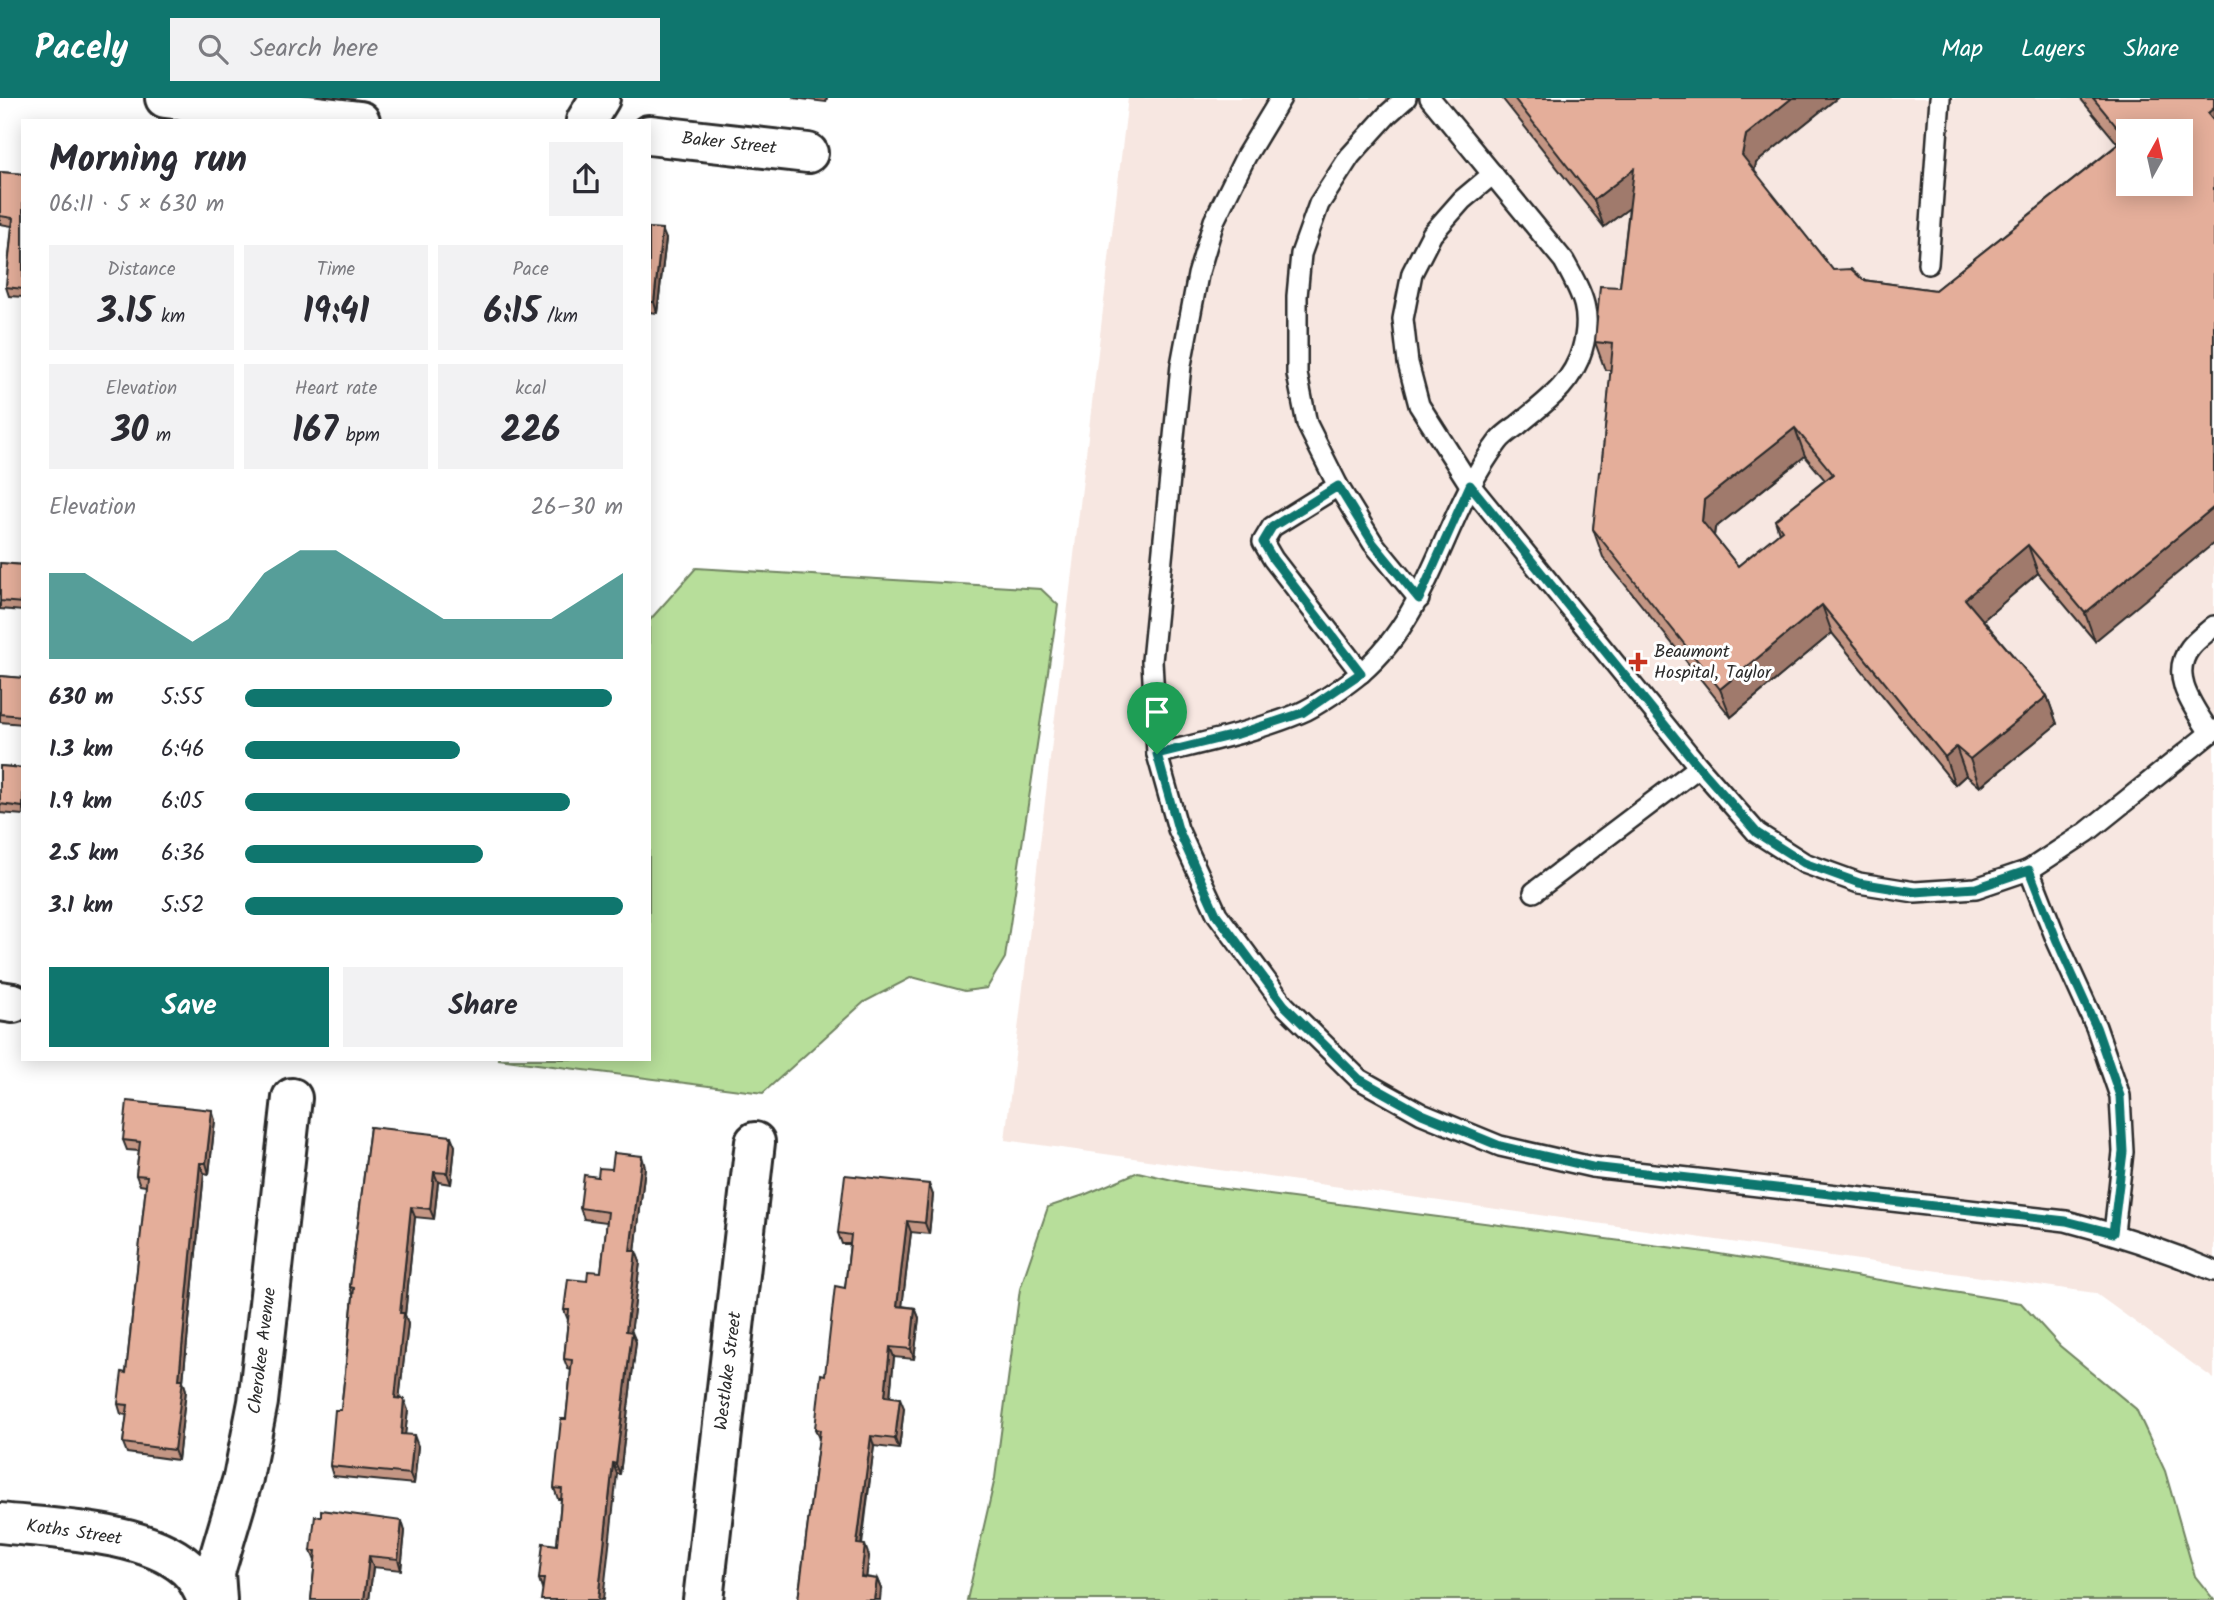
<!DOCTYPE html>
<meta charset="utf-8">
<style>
:root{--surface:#fff;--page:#f2f2f3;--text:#2b2b33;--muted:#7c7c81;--accent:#0f766e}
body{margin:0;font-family:Kalam,sans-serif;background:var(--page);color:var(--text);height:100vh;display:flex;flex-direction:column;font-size:26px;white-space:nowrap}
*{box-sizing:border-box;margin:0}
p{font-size:23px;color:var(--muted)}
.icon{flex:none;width:38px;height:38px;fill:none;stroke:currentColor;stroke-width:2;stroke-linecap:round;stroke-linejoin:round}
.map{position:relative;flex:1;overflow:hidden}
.sheet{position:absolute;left:21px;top:21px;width:630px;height:942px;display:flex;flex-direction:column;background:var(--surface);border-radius:0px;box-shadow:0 4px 18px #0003}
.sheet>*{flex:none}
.needle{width:46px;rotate:8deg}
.controls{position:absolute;left:2116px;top:21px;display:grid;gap:14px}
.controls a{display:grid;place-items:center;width:77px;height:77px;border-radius:0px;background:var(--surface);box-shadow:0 4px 18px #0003;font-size:35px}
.pin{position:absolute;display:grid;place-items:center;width:60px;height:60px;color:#fff;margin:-72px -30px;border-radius:50% 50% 50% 0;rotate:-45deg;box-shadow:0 0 7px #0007}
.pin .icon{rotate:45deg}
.round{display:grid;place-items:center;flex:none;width:74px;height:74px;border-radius:0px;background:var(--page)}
.summary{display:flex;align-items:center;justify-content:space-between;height:119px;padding:0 28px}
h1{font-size:38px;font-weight:800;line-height:52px}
.metrics{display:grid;grid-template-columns:repeat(3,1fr);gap:10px;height:119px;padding:7px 28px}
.metrics div{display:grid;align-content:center;border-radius:0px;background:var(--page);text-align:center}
.metrics b{font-size:35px;font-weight:800}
.metrics small{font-size:19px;font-weight:400}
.metrics p{font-size:19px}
.chart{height:196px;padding:14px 28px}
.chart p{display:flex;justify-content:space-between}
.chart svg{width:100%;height:126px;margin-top:7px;fill:var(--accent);opacity:.7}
.primary-button{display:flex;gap:14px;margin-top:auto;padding:14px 28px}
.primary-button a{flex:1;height:80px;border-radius:0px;background:var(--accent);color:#fff;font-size:28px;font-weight:800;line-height:80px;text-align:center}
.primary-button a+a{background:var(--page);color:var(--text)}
ul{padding:0 28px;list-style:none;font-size:23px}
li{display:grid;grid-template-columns:112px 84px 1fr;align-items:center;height:52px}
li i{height:18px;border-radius:9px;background:var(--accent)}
header{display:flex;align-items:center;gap:42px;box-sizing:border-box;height:98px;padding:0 35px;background:var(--accent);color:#fff}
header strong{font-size:33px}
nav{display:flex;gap:38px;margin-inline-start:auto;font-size:24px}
.search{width:490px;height:63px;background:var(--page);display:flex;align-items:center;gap:18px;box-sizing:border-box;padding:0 24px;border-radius:0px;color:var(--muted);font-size:26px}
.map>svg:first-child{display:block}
.built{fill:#f7e7e1;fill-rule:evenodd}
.green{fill:#b7de9a;stroke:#718462;stroke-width:2}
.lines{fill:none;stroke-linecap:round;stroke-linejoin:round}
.service-casing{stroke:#2b2b2b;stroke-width:24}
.minor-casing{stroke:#2b2b2b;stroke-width:44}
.service{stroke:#fff;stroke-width:19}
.minor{stroke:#fff;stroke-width:38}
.wall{fill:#c49684;stroke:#2b2b2b;stroke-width:2;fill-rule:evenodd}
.shaded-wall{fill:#a07a6c;stroke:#2b2b2b;stroke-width:2}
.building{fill:#e4ae9a;stroke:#2b2b2b;stroke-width:2;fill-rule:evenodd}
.route-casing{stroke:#fff;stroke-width:14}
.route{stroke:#0f766e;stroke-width:9}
.poi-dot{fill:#c8321e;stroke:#fff;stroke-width:2.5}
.labels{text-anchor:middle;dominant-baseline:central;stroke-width:6;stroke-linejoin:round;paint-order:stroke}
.street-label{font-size:18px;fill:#2b2b2b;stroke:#fff}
.poi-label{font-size:18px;fill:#2b2b2b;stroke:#fff;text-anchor:start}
</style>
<header>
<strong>Pacely</strong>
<div class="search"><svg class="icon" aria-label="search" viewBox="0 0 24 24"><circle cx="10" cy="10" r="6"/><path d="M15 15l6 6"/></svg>Search here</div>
<nav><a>Map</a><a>Layers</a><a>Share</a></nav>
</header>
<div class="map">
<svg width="2214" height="1502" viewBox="0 0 2214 1502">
<rect width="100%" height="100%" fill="#fff"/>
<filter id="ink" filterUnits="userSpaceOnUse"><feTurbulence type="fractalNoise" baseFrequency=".0143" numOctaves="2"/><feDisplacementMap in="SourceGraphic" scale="14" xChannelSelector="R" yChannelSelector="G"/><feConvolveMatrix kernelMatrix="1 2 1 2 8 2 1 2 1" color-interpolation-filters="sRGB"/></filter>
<g filter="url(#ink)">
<path class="built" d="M1128,0H2214V1281L2095,1195L1005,1042ZM2128,33H2180V86H2128Z"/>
<g class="green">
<path d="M696,470L1041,491L1058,507L1005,860L987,890L965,893L912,879L864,904L763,995L498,961H649V523Z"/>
<path d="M1138,1074L1194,1087L1713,1155L2021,1205L2060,1248L2136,1311L2165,1373L2195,1478L2214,1502H967L995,1380L1020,1191L1048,1109L1084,1097Z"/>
</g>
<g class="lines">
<defs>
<g id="service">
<path d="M1281,0L1246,58L1214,123L1198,177L1181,267L1152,563L1157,656L1178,731L1217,816L1284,907L1359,981L1422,1016L1500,1048L1592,1069L2066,1123C2117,1136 2165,1152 2214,1173"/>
<path d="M1406,0L1388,16L1350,58L1319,106L1301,156L1297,198V276L1307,326L1338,388L1373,445L1419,501"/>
<path d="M1493,76L1462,102L1432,136L1412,175L1403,221L1408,265L1419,307L1470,387L1699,669L1757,735L1804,765L1859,785L1915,794L1976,790L2029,772L2087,734L2214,632"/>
<path d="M1928,166L1940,0"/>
<path d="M1338,388L1272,429L1263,444L1273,461L1361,575"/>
<path d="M2210,635C2195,611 2168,578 2190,550C2196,542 2206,535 2214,528"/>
<path d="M1157,656C1205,644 1254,634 1300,615C1315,609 1348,586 1362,574C1432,514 1443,416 1498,344C1503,337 1511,332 1518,327C1544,305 1572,287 1582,252C1593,214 1582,196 1564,163L1430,0"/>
<path d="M2029,772L2057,843L2096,929L2120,998L2123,1054L2114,1135"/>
<path d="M1534,794L1699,669"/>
</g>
<g id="minor">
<path d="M165,0L360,23"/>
<path d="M586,23L600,0"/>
<path d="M649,37L808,55"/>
<path d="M0,903L13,905"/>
<path d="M0,1425C53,1431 146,1433 187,1470C196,1478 203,1492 207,1502"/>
<path d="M217,1502L215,1474L243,1380L258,1304L292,1000"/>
<path d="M703,1502L755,1044"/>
</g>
</defs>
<use href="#service" class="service-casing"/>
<use href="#minor" class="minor-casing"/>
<use href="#service" class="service"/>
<use href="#minor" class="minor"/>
</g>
<g class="wall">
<path d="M793,0H827L826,4Z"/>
<path d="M1502,0H1837L1756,65L1754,73L1833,172L1863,182L1935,192L2118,46L2080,0H2214L2095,543L2038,475L1983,522L2047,598L2057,626L1980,689L1966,677L1955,687L1832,535L1731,619L1603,459L1593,431L1601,373L1611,272H1605L1595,244L1620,189L1629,110L1604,129ZM1805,358L1825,382L1775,422L1779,435L1738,468L1714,438L1715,430Z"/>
<path d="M0,74L23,76V199L9,198L6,189L12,128L0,126Z"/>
<path d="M649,130L666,141L657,215L649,214Z"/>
<path d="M0,465L23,467V513L0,511Z"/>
<path d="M0,578L23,580V626L0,624Z"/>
<path d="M0,668L23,670V717L0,715Z"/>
<path d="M215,1022L209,1076L204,1075L183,1283L186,1292L178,1362L127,1355L123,1345L127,1317L121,1316L118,1306L126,1275L146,1088L140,1087L136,1077L139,1053L127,1052L123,1042Z"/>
<path d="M370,1029L455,1048L451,1086L438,1084L434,1121L415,1119L405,1217L408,1226L399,1301L408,1312L405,1336L418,1348L414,1386L333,1378L330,1368L341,1312L353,1198L350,1189Z"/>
<path d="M645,1069L635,1153L640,1164L631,1234L636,1244L620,1376H617L542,1490L539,1481L557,1447L561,1401H558L554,1390L566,1321L571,1272L568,1271L564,1261L568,1222L564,1212L587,1183L601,1174L607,1124L584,1121L580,1110L598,1079L612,1071Z"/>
<path d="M933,1097L929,1136L911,1134L902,1208L915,1210L919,1220L914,1261L894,1259L890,1299L904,1310L899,1351L874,1348L862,1447L869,1458L866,1479L877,1481L881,1491L798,1502L819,1341L815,1331L825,1277L845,1190L850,1146H842L838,1135Z"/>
<path d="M405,1433L401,1472L373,1469L369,1502H311L315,1463L311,1453Z"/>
</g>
<g class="shaded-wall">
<path d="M1792,0H1837L1756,65L1752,85L1742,57L1746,37Z"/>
<path d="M2214,10V32L2208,15Z"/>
<path d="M1634,71L1644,99L1604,129L1594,102Z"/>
<path d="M662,131L666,141L657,215L654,204Z"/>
<path d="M1795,330L1805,358L1715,430L1712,451L1702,423L1704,402Z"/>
<path d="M2214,409V445L2095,543L2085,515Z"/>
<path d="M2028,447L2038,475L1975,529L1965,501Z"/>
<path d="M1822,507L1832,535L1731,619L1720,591Z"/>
<path d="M2047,598L2057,626L1980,689L1970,661Z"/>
<path d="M1956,649L1966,677L1955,687L1945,659Z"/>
<path d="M212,1012L215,1022L209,1076L206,1065Z"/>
<path d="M451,1038L455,1048L451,1086L447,1075Z"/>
<path d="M642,1058L645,1069L634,1163L630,1153Z"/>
<path d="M200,1065L204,1075L183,1283L186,1292L178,1362L174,1352L179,1281Z"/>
<path d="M434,1074L438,1084L434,1121L430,1111Z"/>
<path d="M929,1086L933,1097L929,1136L925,1125Z"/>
<path d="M411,1109L415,1119L405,1217L408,1226L398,1311L395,1300L400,1215Z"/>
<path d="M907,1123L911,1134L901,1218L897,1208Z"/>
<path d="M636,1153L640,1164L630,1244L626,1233Z"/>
<path d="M915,1210L919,1220L914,1261L911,1251Z"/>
<path d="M632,1234L636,1244L620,1376L616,1366Z"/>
<path d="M890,1249L894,1259L889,1308L885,1298Z"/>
<path d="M900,1300L904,1310L899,1351L895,1341Z"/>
<path d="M404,1301L408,1312L404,1346L401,1336Z"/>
<path d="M414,1337L418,1348L414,1386L410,1376Z"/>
<path d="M871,1338L874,1348L860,1456L857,1446Z"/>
<path d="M613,1365L617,1376L603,1502H598Z"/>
<path d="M402,1423L405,1433L401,1472L398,1461Z"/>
<path d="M865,1447L869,1458L865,1489L861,1479Z"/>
<path d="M369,1458L373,1469L369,1502H364Z"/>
<path d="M877,1481L881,1491L880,1502H874Z"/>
</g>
<g class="building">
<path d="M1514,0H1792L1746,37L1742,57L1833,172L1851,171L1863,182L1935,192L2126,40L2093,0H2214V10L2208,15L2214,23V409L2085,515L2028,447L1965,501L2047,598L1970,661L1956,649L1945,659L1822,507L1720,591L1593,431L1599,374L1601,373L1613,246L1595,244L1600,188L1620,189L1634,71L1594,102ZM2128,33H2180V86H2128ZM1795,330L1833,376L1775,422L1782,432L1738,468L1702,423L1704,402Z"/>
<path d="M0,74L23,76V191L6,189L13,120L0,118Z"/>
<path d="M649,130L662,131L654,204H649Z"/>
<path d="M0,465L23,467V505L0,503Z"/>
<path d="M0,578L23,580V618L0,616Z"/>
<path d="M0,668L23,670V709L0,706Z"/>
<path d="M127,1003L212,1012L206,1065H200L179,1281H183L174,1352L123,1345L128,1307L118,1306L122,1274L126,1275L147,1078L136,1077L140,1044L123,1042Z"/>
<path d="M370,1029L451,1038L447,1075L434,1074L430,1111L411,1109L400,1215H404L395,1300L404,1301L401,1336L414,1337L410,1376L330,1368L335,1312H341L354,1190L350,1189Z"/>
<path d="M614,1055L642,1058L630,1153H636L626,1233L632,1234L616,1366L613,1365L598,1502H541L544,1481H539L543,1445L557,1447L562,1391L554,1390L561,1321H566L572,1262L564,1261L569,1212H564L568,1181L587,1183L588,1173L601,1174L608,1114L580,1110L584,1077L598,1079L599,1070L612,1071Z"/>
<path d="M845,1077L929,1086L925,1125L907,1123L897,1208L915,1210L911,1251L890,1249L885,1298L900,1300L895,1341L871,1338L857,1446L865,1447L861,1479L877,1481L874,1502H798L820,1332L815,1331L821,1276L825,1277L835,1188L845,1190L851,1137L838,1135Z"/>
<path d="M321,1412L402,1423L398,1461L369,1458L364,1502H311L316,1453H311L315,1418L321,1419Z"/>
</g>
</g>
<g class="lines" filter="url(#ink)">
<defs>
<path id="route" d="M1470,387L1694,663L1757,735L1804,765L1859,785L1915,794L1976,790L2029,772L2057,843L2096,929L2120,998L2123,1054L2113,1135L2066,1123L1592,1069L1500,1048L1422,1016L1359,981L1284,907L1216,816L1178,731L1157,656L1238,636L1302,615L1361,575L1273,461L1263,444L1272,429L1338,388L1373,445L1419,501Z"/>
</defs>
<use href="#route" class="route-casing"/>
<use href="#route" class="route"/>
</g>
<path class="poi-dot" d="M1634.5 553.5h7v7h7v7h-7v7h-7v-7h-7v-7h7z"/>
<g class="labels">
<g class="street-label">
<text transform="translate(729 46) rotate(6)">Baker Street</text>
<text transform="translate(263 1253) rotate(-83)">Cherokee Avenue</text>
<text transform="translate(729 1273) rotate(-83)">Westlake Street</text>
<text transform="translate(74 1435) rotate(8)">Koths Street</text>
</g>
<g class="poi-label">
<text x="1654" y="554">Beaumont<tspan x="1654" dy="21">Hospital, Taylor</tspan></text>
</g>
</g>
</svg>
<div class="controls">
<a><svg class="needle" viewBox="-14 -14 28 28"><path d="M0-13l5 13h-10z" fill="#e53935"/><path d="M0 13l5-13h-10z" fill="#7c7c81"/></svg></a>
</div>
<div class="pin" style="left:1157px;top:656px;background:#1e9e55"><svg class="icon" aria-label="arrive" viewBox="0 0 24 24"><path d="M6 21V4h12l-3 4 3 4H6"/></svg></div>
<section class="sheet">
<div class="summary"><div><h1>Morning run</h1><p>06:11 · 5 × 630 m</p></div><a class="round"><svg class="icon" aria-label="share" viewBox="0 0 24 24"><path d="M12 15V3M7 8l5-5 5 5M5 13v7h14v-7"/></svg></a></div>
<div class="metrics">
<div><p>Distance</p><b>3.15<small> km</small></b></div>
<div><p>Time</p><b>19:41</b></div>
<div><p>Pace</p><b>6:15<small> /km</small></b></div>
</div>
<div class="metrics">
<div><p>Elevation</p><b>30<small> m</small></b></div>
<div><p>Heart rate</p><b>167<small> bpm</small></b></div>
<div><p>kcal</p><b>226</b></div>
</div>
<div class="chart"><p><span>Elevation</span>26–30 m</p>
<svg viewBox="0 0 160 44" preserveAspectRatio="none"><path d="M0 44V14L10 14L20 22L30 30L40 38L50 30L60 14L70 6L80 6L90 14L100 22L110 30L120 30L130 30L140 30L150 22L160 14V44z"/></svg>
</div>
<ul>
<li><b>630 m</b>5:55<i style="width:97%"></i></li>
<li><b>1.3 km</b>6:46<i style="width:57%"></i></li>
<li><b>1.9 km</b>6:05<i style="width:86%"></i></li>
<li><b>2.5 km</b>6:36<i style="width:63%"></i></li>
<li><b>3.1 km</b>5:52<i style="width:100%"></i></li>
</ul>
<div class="primary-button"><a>Save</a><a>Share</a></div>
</section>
</div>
